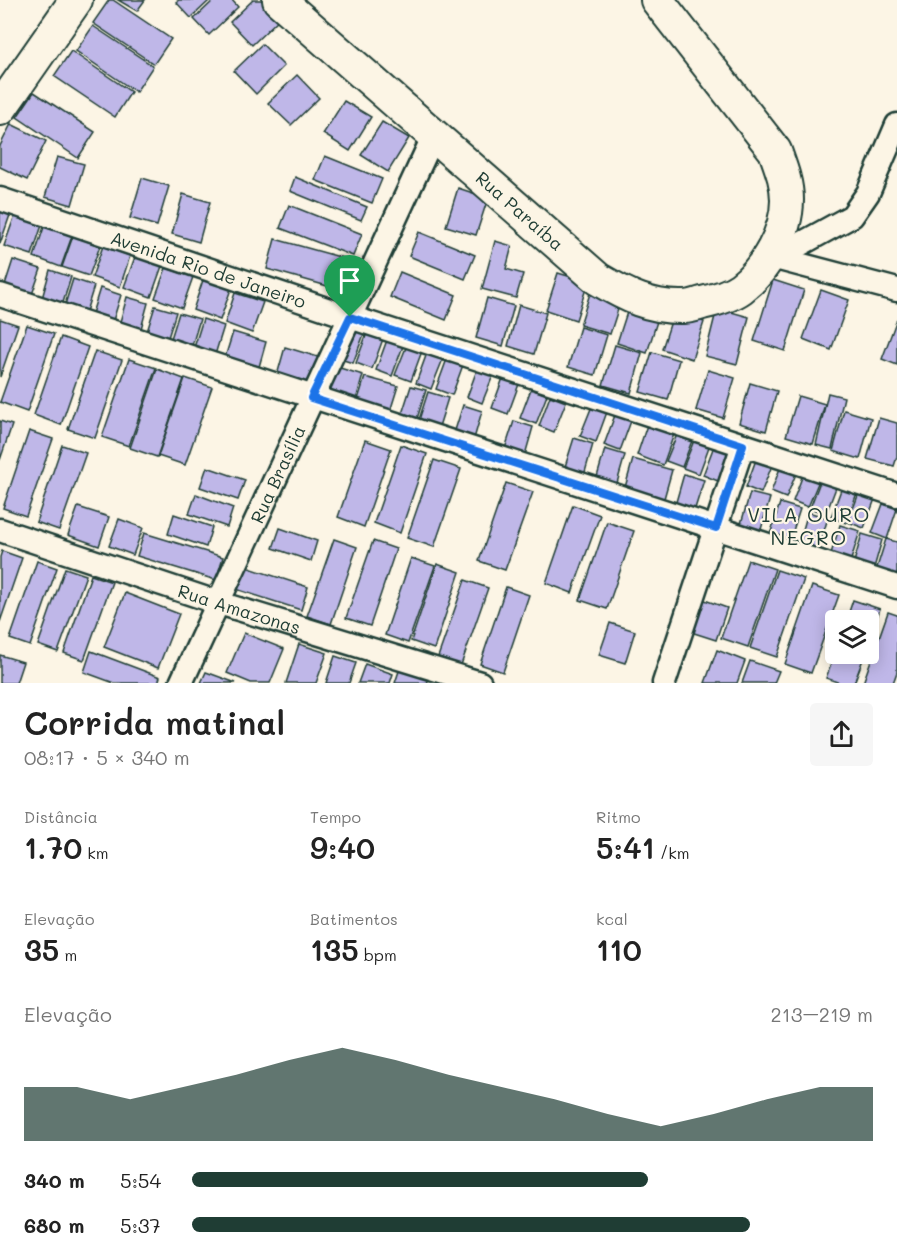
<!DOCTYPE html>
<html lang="pt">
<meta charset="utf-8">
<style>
:root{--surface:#fff;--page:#f6f6f6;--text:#222;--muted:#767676;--accent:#1f3d34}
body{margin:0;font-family:Mali,sans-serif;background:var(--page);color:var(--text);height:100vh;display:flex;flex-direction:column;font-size:22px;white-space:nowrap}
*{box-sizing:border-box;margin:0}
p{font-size:20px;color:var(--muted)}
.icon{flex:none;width:33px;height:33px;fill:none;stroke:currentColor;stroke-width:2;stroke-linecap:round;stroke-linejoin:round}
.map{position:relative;height:683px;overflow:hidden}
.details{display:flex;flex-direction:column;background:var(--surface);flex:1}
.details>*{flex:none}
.controls{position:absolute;left:825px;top:610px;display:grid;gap:12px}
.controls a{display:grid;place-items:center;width:54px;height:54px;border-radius:6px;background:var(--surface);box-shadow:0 3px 15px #0003;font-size:30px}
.pin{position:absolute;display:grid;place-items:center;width:51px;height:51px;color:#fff;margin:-62px -26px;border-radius:50% 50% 50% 0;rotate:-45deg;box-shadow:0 0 6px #0007}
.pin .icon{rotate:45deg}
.round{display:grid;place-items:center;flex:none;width:63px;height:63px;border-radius:6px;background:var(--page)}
.head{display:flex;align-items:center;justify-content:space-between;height:102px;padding:0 24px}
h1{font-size:33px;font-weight:600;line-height:45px}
.figures{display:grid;grid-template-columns:repeat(3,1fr);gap:9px;height:102px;padding:6px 24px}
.figures div{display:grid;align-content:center}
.figures b{font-size:30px;font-weight:600}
.figures small{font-size:16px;font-weight:400}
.figures p{font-size:16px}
.chart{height:168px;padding:12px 24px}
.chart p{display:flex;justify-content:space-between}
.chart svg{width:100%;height:108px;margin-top:6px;fill:var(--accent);opacity:.7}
ul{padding:0 24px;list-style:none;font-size:20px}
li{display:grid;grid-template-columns:96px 72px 1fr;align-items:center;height:45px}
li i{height:15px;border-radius:8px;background:var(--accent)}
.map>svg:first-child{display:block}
.building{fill:#bfb7e8;stroke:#1f3d34;stroke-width:1.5}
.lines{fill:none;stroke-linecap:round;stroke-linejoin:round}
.minor-casing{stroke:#1f3d34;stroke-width:27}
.secondary-casing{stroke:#1f3d34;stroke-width:36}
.minor{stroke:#fcf5e5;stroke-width:22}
.secondary{stroke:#fcf5e5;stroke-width:32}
.route-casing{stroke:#fff;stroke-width:12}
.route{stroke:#1a73e8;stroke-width:8}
.labels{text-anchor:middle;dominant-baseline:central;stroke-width:4.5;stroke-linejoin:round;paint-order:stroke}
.street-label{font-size:18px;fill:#1f3d34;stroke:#fcf5e5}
.neighbourhood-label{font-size:20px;letter-spacing:1.5px;fill:#1f3d34;stroke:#fcf5e5}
</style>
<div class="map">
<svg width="897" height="683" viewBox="0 0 897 683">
<rect width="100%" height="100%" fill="#fcf5e5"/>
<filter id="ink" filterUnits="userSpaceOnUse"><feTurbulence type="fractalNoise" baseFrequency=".0167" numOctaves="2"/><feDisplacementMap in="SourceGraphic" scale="12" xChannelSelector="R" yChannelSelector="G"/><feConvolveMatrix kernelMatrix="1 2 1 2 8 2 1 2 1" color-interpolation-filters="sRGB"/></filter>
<g filter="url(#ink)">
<g class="building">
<path d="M109,0H113L171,39L154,64L93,23Z"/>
<path d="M118,0H145L137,11Z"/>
<path d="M179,0H210L191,18L176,2Z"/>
<path d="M214,0H232L238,7L209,35L194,19Z"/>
<path d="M253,0H263L281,17L252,45L230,22Z"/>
<path d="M93,26L153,66L136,92L76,51Z"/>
<path d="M262,44L284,66L256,94L234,71Z"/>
<path d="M71,51L131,92L115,117L54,76Z"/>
<path d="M297,75L319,98L291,125L268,103Z"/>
<path d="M34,92L95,132L78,158L17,117Z"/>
<path d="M344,101L371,117L350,151L323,134Z"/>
<path d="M382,122L409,138L388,172L361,155Z"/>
<path d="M11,124L46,141L27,180L0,167V146Z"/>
<path d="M325,156L382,179L372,203L315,180Z"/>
<path d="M57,157L84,164L72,205L45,197Z"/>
<path d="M295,177L367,207L361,220L290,191Z"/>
<path d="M142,178L169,186L157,226L130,218Z"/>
<path d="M458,188L488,198L476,235L446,226Z"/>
<path d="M183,194L210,202L199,242L172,234Z"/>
<path d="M289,205L362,234L353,256L280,228Z"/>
<path d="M0,212L10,215L0,244Z"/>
<path d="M15,215L42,225L32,255L4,246Z"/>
<path d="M44,227L72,236L61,267L34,257Z"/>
<path d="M419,232L475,255L465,279L409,256Z"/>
<path d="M73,236L100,246L89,276L62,267Z"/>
<path d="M275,239L347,259L338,289L267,269Z"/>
<path d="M495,241L512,246L506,269L523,274L516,298L482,289Z"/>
<path d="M103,246L130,256L120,287L92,277Z"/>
<path d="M135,257L162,266L151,297L124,287Z"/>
<path d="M13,260L41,269L30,300L3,291Z"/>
<path d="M166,268L193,277L182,308L155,298Z"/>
<path d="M50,270L71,277L61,309L41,302Z"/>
<path d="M400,272L456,295L446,320L390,297Z"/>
<path d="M558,273L588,282L576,320L546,310Z"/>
<path d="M73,279L94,286L84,318L63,311Z"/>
<path d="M203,280L231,289L220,320L193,310Z"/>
<path d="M773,280L804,290L785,351L754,341Z"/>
<path d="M592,287L622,297L610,334L580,325Z"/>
<path d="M100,288L121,295L111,327L90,320Z"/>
<path d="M821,290L849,300L831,350L803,339Z"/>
<path d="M235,293L263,302L252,333L225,323Z"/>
<path d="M127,297L148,303L139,336L118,329Z"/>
<path d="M487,298L514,306L503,346L476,338Z"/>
<path d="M519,305L546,313L534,354L508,346Z"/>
<path d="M155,306L176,312L166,344L145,338Z"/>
<path d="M629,306L659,315L647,353L617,343Z"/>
<path d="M717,308L749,317L737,364L705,356Z"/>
<path d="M674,312L704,322L692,359L662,349Z"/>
<path d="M179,313L200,319L190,352L169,345Z"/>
<path d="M0,319L18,325L0,377Z"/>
<path d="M203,319L224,326L214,358L193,351Z"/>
<path d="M897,319V365L882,359Z"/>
<path d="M27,325L54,334L27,412L0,402Z"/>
<path d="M580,327L607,335L595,375L568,367Z"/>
<path d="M349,328L364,334L353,363L337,358Z"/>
<path d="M233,332L266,342L257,374L223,364Z"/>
<path d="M367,333L383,339L372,369L356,363Z"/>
<path d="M61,337L88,347L61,425L34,415Z"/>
<path d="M387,340L403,346L392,376L376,370Z"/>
<path d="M407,345L422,351L411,381L395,375Z"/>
<path d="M615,345L642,353L631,393L603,385Z"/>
<path d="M285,347L318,357L309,389L276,379Z"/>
<path d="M95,351L122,360L95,438L68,429Z"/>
<path d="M652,352L679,360L668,400L640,392Z"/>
<path d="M427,353L443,359L431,389L416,383Z"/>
<path d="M129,359L156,368L129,446L102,437Z"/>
<path d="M447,359L463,365L452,395L436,389Z"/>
<path d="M330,365L363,375L354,407L321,397Z"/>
<path d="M478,367L494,373L482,403L467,397Z"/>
<path d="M157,369L184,379L157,457L130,448Z"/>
<path d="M708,370L735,378L723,418L696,410Z"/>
<path d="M365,377L398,386L388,418L355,409Z"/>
<path d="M185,378L212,387L185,465L158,456Z"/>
<path d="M503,378L519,384L508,414L492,408Z"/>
<path d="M750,383L777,391L766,431L739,423Z"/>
<path d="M411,386L426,390L415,425L400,420Z"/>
<path d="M531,389L547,395L536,424L520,418Z"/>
<path d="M428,392L448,398L437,433L417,426Z"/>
<path d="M828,393L844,397L832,449L816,445Z"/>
<path d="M550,396L566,402L554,432L539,426Z"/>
<path d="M798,396L825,404L813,444L786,436Z"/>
<path d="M463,405L482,411L472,446L452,440Z"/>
<path d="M592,406L607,412L596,442L580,436Z"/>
<path d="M844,410L871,418L860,459L833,451Z"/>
<path d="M615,415L631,421L620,451L604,445Z"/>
<path d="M879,418L897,423V457L894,466L867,459Z"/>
<path d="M0,421L12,425L0,460Z"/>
<path d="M514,421L533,427L523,462L503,455Z"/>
<path d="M647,425L674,434L663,465L637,455Z"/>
<path d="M29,431L53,439L26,516L3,508Z"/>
<path d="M678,432L693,438L682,467L666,461Z"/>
<path d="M574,438L593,444L583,479L563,473Z"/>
<path d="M695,438L710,444L699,474L683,468Z"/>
<path d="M365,440L391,449L364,527L338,517Z"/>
<path d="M62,445L86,453L59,530L36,522Z"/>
<path d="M401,445L427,454L400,533L374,523Z"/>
<path d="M714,446L729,451L718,481L703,475Z"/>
<path d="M605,449L625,455L615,490L595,484Z"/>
<path d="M757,457L773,463L761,493L746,487Z"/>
<path d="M633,459L672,470L663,502L624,491Z"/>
<path d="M434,460L461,469L434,547L407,538Z"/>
<path d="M782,463L798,469L786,498L771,492Z"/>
<path d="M207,467L245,480L238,500L200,487Z"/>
<path d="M804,472L820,478L808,507L793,501Z"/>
<path d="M684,474L704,480L693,515L674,509Z"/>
<path d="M821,479L837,485L826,514L810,508Z"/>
<path d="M506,483L533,492L505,570L479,561Z"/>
<path d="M842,487L857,493L846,523L831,517Z"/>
<path d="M750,493L770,498L760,533L740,527Z"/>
<path d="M859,493L875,499L864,528L848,522Z"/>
<path d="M196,494L233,508L227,527L189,514Z"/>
<path d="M780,503L800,509L789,543L769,538Z"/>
<path d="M883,504L897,509L887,539L872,533Z"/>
<path d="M573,505L600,515L572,593L546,583Z"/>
<path d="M78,507L109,517L99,546L68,535Z"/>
<path d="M808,512L828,518L817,553L798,547Z"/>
<path d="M174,514L212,527L206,547L168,534Z"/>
<path d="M119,519L143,528L133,555L109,546Z"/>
<path d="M607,522L634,531L607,609L580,600Z"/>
<path d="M840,525L860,531L849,566L829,560Z"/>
<path d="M280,528L317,541L311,561L273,548Z"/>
<path d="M144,533L223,557L216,580L137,556Z"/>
<path d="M862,534L882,540L872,575L852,569Z"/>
<path d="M334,539L357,547L331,624L307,616Z"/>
<path d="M886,539L897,542V573L895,580L875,574Z"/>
<path d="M373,541L396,549L370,626L346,618Z"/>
<path d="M2,551L22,558L0,622V557Z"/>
<path d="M411,558L435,566L408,643L385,635Z"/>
<path d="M748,560L775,569L748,647L721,638Z"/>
<path d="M37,561L57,568L30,646L10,639Z"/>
<path d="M437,564L460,572L434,649L411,641Z"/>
<path d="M240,565L308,587L301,610L233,588Z"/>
<path d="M65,568L86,575L58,652L38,645Z"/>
<path d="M777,570L804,579L777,657L750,648Z"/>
<path d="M91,575L112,582L84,660L64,653Z"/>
<path d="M465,580L488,588L461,665L438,657Z"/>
<path d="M812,586L839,595L811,673L785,664Z"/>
<path d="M506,587L529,595L503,672L480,664Z"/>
<path d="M125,593L179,614L158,668L104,647Z"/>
<path d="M702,599L727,608L716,640L691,632Z"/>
<path d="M853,600L880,609L868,643V621H846Z"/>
<path d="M888,612L897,615V672L893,683H863Z"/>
<path d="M610,623L635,631L625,663L599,655Z"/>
<path d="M244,633L284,649L270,683H251L227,673Z"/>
<path d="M299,644L327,653L316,683H286Z"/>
<path d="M717,650L745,661L737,683H705Z"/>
<path d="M91,651L160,677L158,683H114L84,672Z"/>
<path d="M836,651V654H865L854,683H840L826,678Z"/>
<path d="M0,655L23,662L16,683H0Z"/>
<path d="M335,656L356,663L349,683H326Z"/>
<path d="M750,661L779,671L774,683H742Z"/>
<path d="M365,664L393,674L390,683H358Z"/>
<path d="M400,668L429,679L427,683H395Z"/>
<path d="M206,672L236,683H201Z"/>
</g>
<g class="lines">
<defs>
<g id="minor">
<path id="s1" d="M0,199L350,317L897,495"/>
<path d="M779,238L799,245L852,216L868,193L897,125"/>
<path d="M768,256L897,290"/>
<path d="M0,295L897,587"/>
<path id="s2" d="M0,530L219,603L480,683"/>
<path id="s3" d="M181,683L434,135"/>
<path d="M664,683L743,445"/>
</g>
<g id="secondary">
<path id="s4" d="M279,0L598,279C627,296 650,308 684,307C690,307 696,305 702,303C715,300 730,296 741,288C766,269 787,232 787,200C787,183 781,168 775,151L657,0"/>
<path d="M0,109L76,0"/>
</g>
</defs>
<use href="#minor" class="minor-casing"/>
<use href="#secondary" class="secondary-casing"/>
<use href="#minor" class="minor"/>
<use href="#secondary" class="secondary"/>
</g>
</g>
<g class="lines" filter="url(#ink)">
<defs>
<path id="route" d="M350,317L743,445L716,528L311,398Z"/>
</defs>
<use href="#route" class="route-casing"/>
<use href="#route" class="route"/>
</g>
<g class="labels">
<g class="street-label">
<text stroke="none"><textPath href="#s4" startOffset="320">Rua Paraíba</textPath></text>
<text stroke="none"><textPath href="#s1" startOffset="220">Avenida Rio de Janeiro</textPath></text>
<text stroke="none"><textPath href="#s3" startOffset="230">Rua Brasília</textPath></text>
<text stroke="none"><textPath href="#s2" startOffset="252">Rua Amazonas</textPath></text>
</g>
<g class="neighbourhood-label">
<text x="809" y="514">VILA OURO<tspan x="809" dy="23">NEGRO</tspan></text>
</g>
</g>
</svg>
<div class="controls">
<a><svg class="icon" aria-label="layers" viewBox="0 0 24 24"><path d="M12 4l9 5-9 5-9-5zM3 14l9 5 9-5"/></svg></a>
</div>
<div class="pin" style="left:350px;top:317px;background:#1e9e55"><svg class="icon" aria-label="arrive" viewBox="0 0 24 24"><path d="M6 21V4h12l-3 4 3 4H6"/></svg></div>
</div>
<section class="details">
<div class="head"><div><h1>Corrida matinal</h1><p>08:17 · 5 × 340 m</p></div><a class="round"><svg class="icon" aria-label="share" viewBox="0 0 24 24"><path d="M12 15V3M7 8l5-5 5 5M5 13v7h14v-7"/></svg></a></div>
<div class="figures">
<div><p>Distância</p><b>1.70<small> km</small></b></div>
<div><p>Tempo</p><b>9:40</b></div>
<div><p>Ritmo</p><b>5:41<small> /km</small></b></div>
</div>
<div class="figures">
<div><p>Elevação</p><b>35<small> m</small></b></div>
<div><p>Batimentos</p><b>135<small> bpm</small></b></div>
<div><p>kcal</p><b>110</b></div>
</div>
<div class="chart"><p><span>Elevação</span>213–219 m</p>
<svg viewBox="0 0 160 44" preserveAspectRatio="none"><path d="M0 44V22L10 22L20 27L30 22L40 17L50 11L60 6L70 11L80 17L90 22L100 27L110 33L120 38L130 33L140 27L150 22L160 22V44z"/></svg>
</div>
<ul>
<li><b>340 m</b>5:54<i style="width:67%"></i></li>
<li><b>680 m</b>5:37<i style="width:82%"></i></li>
</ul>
</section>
